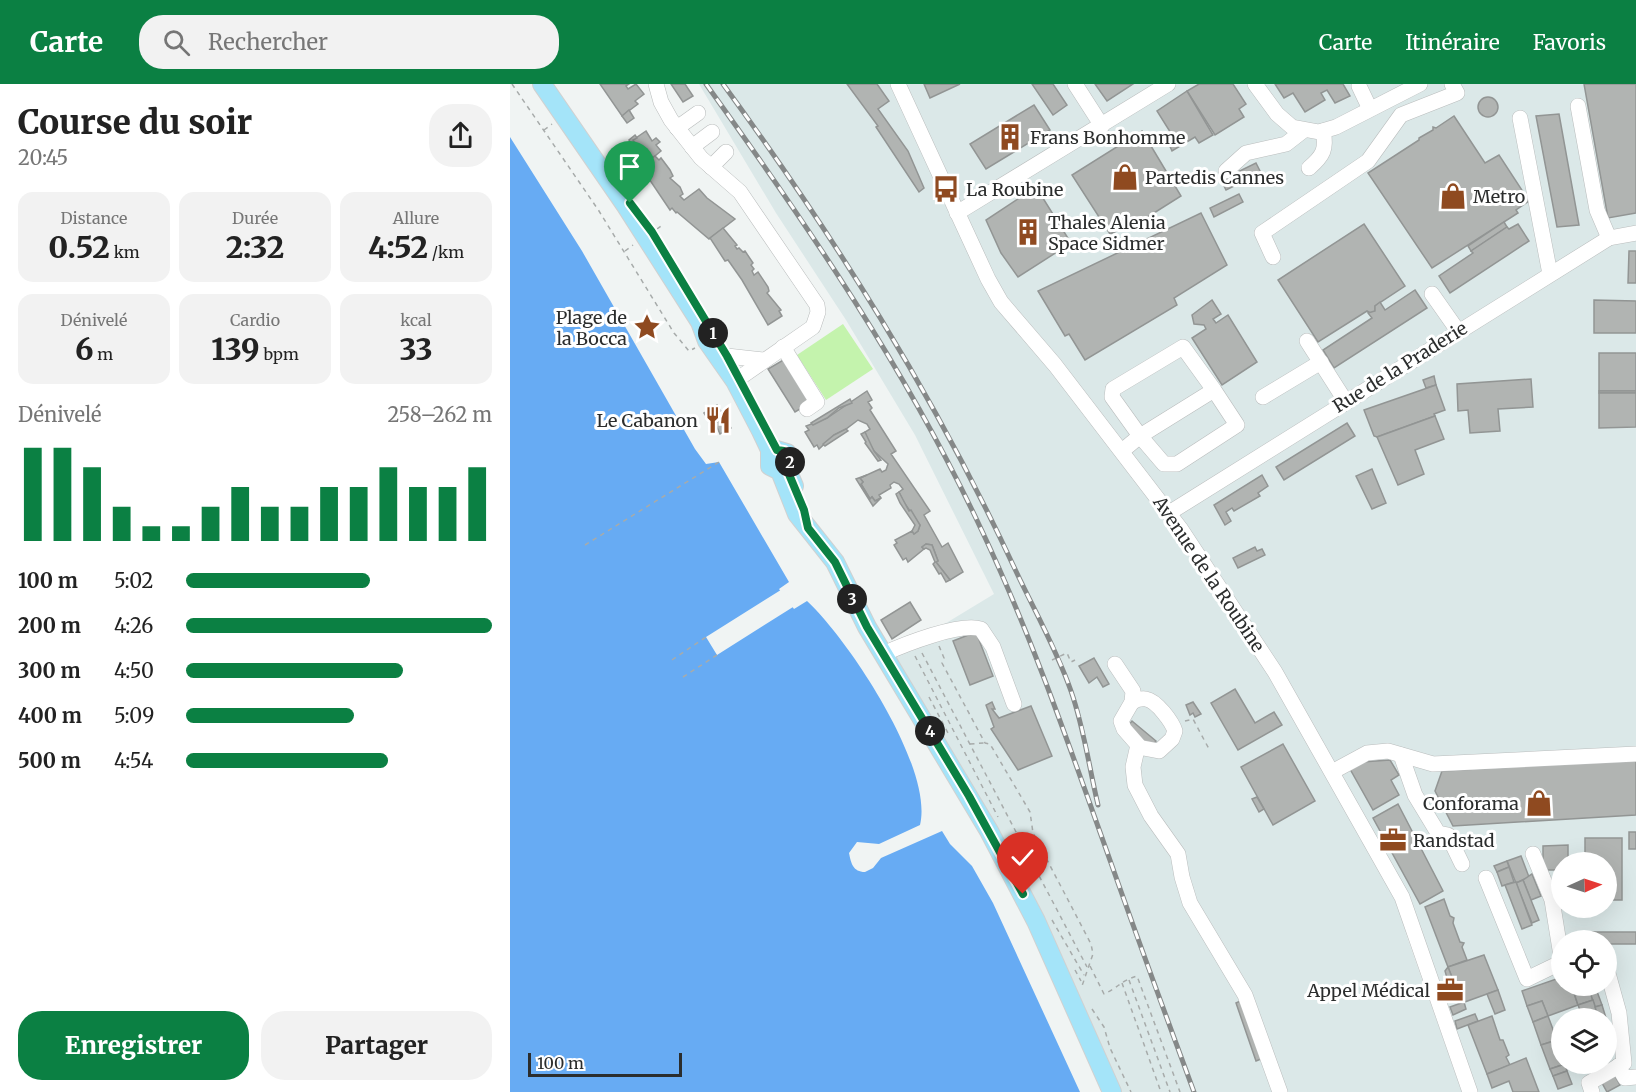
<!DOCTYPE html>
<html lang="fr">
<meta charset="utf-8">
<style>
:root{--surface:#fff;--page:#f2f2f2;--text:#222;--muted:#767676;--accent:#0b8043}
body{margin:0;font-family:Merriweather,serif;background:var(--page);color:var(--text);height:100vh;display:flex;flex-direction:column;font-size:22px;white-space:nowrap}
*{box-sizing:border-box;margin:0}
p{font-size:20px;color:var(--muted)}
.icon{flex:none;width:33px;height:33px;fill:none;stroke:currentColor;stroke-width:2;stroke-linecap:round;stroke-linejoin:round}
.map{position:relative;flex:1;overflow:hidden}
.sheet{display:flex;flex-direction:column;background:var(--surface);width:510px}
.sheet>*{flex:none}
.needle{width:39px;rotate:87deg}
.tools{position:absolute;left:1041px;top:768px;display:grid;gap:12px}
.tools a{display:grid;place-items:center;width:66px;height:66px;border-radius:50%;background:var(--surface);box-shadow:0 6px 24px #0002;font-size:30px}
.scale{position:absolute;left:18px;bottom:15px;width:154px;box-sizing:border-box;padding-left:6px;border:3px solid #2b2d2d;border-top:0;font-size:16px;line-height:21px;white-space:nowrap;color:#2b2d2d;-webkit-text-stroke:4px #fff;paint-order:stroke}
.pin{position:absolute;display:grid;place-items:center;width:51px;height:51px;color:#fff;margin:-62px -26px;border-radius:50% 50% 50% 0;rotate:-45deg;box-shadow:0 0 6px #0007}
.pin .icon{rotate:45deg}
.km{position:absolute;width:30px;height:30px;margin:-15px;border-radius:50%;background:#222;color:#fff;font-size:16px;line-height:30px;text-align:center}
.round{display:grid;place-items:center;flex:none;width:63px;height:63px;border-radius:24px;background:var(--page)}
.head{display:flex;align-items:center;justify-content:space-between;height:102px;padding:0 18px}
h1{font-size:33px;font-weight:800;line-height:45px}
.figures{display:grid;grid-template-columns:repeat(3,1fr);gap:9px;height:102px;padding:6px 18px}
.figures div{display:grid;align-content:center;border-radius:15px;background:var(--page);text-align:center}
.figures b{font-size:30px;font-weight:800}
.figures small{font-size:16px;font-weight:400}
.figures p{font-size:16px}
.chart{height:168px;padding:12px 18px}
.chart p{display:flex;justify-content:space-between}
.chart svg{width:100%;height:108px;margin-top:6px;stroke:var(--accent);stroke-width:6}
.primary-button{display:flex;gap:12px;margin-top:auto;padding:12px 18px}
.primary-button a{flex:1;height:69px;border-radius:24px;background:var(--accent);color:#fff;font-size:24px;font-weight:800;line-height:69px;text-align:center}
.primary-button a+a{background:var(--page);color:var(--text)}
ul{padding:0 18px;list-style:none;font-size:20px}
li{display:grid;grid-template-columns:96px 72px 1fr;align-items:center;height:45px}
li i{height:15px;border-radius:8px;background:var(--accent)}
header{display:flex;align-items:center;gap:36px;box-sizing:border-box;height:84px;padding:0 30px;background:var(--accent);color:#fff}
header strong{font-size:28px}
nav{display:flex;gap:33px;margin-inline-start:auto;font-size:21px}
.search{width:420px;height:54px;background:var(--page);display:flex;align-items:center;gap:15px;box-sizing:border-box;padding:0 21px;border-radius:24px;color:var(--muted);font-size:22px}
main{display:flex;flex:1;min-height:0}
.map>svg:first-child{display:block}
.built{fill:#dbe8e8;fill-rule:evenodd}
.green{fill:#c4f3ad}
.water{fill:#67abf3}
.pier{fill:#f0f4f3}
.building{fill:#b1b4b2;stroke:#929594;stroke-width:1.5}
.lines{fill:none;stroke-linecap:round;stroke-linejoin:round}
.minor-casing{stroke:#babdbd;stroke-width:16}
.major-casing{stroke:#d0d1d1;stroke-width:20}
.path{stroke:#a7abaa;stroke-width:1.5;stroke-dasharray:4.5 4.5;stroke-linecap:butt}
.minor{stroke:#fff;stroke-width:15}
.major{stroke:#a4e4f9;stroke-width:18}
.rail-casing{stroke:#858888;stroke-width:5}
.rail{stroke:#fff;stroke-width:3;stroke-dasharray:9;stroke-linecap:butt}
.route-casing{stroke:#fff;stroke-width:12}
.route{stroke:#0b8043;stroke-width:8}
.labels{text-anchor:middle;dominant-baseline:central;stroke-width:6;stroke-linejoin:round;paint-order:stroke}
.poi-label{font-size:18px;fill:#2b2d2d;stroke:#fff;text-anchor:start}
.street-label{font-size:18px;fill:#2b2d2d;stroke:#fff}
</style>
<header>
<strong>Carte</strong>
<div class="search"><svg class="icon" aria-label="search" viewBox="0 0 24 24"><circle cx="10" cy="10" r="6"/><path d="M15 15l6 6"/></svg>Rechercher</div>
<nav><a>Carte</a><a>Itinéraire</a><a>Favoris</a></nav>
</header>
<main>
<section class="sheet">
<div class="head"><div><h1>Course du soir</h1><p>20:45</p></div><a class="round"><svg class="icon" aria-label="share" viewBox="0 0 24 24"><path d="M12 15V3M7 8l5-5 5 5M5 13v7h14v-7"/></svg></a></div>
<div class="figures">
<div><p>Distance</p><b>0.52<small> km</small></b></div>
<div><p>Durée</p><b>2:32</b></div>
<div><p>Allure</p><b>4:52<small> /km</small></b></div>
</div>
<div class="figures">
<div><p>Dénivelé</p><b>6<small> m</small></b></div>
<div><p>Cardio</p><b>139<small> bpm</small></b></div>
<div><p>kcal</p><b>33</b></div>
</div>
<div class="chart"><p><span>Dénivelé</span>258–262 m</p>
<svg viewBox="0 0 160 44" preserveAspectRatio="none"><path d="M5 44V6M15 44V6M25 44V14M35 44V30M45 44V38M55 44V38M65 44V30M75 44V22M85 44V30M95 44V30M105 44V22M115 44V22M125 44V14M135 44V22M145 44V22M155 44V14"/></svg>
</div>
<ul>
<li><b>100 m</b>5:02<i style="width:60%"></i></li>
<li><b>200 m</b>4:26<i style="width:100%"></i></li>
<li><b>300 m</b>4:50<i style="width:71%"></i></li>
<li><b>400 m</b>5:09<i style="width:55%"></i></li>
<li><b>500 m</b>4:54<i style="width:66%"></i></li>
</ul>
<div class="primary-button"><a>Enregistrer</a><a>Partager</a></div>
</section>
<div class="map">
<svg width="1126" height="1008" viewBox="0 0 1126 1008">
<rect width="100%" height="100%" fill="#f0f4f3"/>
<path class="built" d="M189,0H1126V1008H966L895,847L952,1008H607L375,565L423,547L484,510L405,351L336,236L266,129ZM1052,778H1096V824H1052ZM1052,856H1096V902H1052ZM1052,934H1096V980H1052Z"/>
<path class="green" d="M333,240L363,285L316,316L287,271Z"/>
<path class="water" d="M0,53L72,167L185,365L196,380L209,378L279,498L269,505L284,525L297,517C339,556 424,684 410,741L369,760L347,758L339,769C341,779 343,788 355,788L363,784L371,774L432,747L440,760L462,782L483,819L570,1008H0Z"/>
<path class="pier" d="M282,499L273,505L285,521L291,518L207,571L196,553Z"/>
<g class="building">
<path d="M90,0H119L116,2L118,5L126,0L134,10L125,17L128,20L112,32Z"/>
<path d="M161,0H175L183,12L173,18Z"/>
<path d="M337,0H367L379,17L368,25L398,67L414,104L409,108L366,43L368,42Z"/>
<path d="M414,0H450L420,14Z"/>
<path d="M522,0H543L557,21L543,31Z"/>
<path d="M585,0H623L597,17Z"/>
<path d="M689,0H723L736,20L729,25L734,33L705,51L677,7Z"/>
<path d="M765,0H833L840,12L825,19L817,6L811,9L815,16L795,28L783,9L774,14Z"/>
<path d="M1074,0H1126V129L1098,134Z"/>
<path d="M677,7L703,51L689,59L685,53L662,67L658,58L664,54L647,27Z"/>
<circle cx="978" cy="23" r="10"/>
<path d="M524,21L540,46L476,85L460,60Z"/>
<path d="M119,26L124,34L117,39L112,32Z"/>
<path d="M1049,30L1069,141L1047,143L1026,32Z"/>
<path d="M944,32L975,79L989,71L1019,117L1006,126L1008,129L922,184L858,89L909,56V54L923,46V43L926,44Z"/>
<path d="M136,47L142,57L146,54L150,58L146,61L151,67L134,81L123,56Z"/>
<path d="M632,47L671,112L636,134L600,150L562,91Z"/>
<path d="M125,51L127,54L123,56L134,81L131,83L119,56Z"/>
<path d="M145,72L149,76L151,74L160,86L163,92L160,94L170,103L173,110L170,112L174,116L189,105L197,114L225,135L199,155L167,128L166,129L162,124L160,126L131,83Z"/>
<path d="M746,79L751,89L716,106L711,96Z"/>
<path d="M526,103L561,159L508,193L491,169L476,136Z"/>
<path d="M729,110L733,118L704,133L700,124Z"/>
<path d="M691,129L717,181L664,214L667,221L575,276L559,250L555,252L528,207Z"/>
<path d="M994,138L997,143L961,167L958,162Z"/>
<path d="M854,140L895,202L865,222V227L862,230L857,227L808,258L768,196Z"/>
<path d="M1008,140L1019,157L940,209L929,192L963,169L961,167L997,143L999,145Z"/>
<path d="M213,144L227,161L225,162L227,165L229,164L233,168L235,167L243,179L241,181L244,185L242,187L244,191L248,188L258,203L259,207L257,209L271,226L269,227L272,232L258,241L232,196L218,176L215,177L200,154Z"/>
<path d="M1119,167H1126V199H1118Z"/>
<path d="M905,206L917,224L824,284L813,266L862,234L858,229L865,227V222L870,218L875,226Z"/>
<path d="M702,216L711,230L703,235L706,239L718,231L747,278L712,301L682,254L696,245L694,241L684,240L682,231Z"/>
<path d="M1084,216L1126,217V249H1084Z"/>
<rect x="1089" y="269" width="37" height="38"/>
<path d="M275,275L302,318L285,328L258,285Z"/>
<path d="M924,292L926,301L916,304L913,296Z"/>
<path d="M1021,295L1023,323L988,325L990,347L960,349L958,326L948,327L947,300Z"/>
<path d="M926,301L935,326L924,330L925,332L867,353L864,352L854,326Z"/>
<path d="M357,307L362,316L358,318L362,324L360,326L386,367L381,370L420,427L414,431L432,463L438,459L453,488L440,496L426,478L428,477L422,461L416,460L412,463L414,465L398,478L396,474L393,476L384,461L387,459L385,456L402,447L404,450L408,447L410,441L393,417L389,408L393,405L389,400L384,398L380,401L381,404L369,411L371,414L365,417L362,413L360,415L351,400L353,398L350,394L370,385L372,388L376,386L378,380L364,367L358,358L355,348L360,345L357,340L348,336L336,345L324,351L309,365L307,361L304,363L295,348L299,346L296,342L317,334Z"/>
<rect x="1089" y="307" width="37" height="2"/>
<path d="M1089,309H1126V343L1089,344Z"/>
<path d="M340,315L342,319L329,324L317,334L303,341L301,339Z"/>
<path d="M207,321L221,344L210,350L207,343L204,345L194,329Z"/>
<path d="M925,332L934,355L905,366L914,390L888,401L867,353Z"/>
<path d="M837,339L845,352L774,396L766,383Z"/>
<path d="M336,345L338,347L315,362L313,360L324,351Z"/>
<path d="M355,348L364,367L371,376L368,377L355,359L356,358L351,350Z"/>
<path d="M862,385L876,419L862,425L846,392Z"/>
<path d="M357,391L350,394L353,398L351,400L360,415L362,413L365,417L371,414L363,422L346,395Z"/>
<path d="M752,391L758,402L748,409L750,412L724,427L722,424L716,428L721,437L715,441L704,421Z"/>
<path d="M389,408L399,427L401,426L410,441L408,447L404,450L402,447L405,441L390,419L386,410Z"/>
<path d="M416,460L422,461L428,477L426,478L440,496L436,498L431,489L429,490L423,480L425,478L420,466L416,464L414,465L412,463Z"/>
<path d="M745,463L747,467L752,465L755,471L728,484L723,474Z"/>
<path d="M400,518L411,536L382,555L371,536Z"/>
<path d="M466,548L483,592L460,601L443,557Z"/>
<path d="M584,574L599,600L593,603L587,593L579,599L569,582Z"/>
<path d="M725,605L745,639L764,628L772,641L728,666L701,619Z"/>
<path d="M482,618L485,625H482L489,634L521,622L542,672L508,686L481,645L484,643L476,621Z"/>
<path d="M683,618L691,630L685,633L683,629L680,631L676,621Z"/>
<path d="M622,637L646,657L641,663L617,643Z"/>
<path d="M773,660L805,717L763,741L731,683Z"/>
<path d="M880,676L889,691L881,696L889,711L863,726L840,685L852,678Z"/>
<path d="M1126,676V731L943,742L925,707L932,687Z"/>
<path d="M747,713L754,725L749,728L742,715Z"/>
<path d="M888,720L933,807L910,820L863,734Z"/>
<rect x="1119" y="748" width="7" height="17"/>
<path d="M1075,754H1112V816H1096V778H1075Z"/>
<path d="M1058,761V778H1052V786H1033V762Z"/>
<path d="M1011,772L1019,793L1006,799L997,777Z"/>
<path d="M997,777L999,783L987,788L984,782Z"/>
<path d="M999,783L1004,798L992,802L987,788Z"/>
<path d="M1022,790L1031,812L1021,816L1013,796Z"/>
<path d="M1013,796L1029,836L1022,839L1006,799Z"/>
<path d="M1006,798L1022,841L1012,845L995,801Z"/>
<path d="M934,815L940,832L944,834L943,839L950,858L954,859L952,863L957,876L938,883L915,823Z"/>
<path d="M1067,848H1126V860H1096V856H1067Z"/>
<path d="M974,871L988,906L952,919L938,883Z"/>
<path d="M938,883L952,919L946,918L942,907L943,903L939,901L935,887Z"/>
<path d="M1052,893V902H1076L1063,906L1068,921L1038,932L1032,917L1017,922L1012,907Z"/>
<path d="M1078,902L1083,916L1068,921L1063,906Z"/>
<path d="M1078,902H1085L1092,921L1085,923Z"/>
<path d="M988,906L995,926L985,930L977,910Z"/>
<path d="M735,915L756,973L746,977L726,919Z"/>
<path d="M1083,916L1089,934H1073L1068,921Z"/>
<path d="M1032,917L1038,932L1023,938L1017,922Z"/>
<path d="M954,918L956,925L943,931L940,923Z"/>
<path d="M1092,921L1096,934H1089L1085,923Z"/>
<path d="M965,930L968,937L947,945L945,937Z"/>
<path d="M982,932L990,956H993L999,971L996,973L1000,981L977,990L958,941Z"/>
<path d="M1038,932L1047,956L1031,961L1023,938Z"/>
<path d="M1047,956L1052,970V980H1055L1040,985L1031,961Z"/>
<path d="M1016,974L1029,1008H1003L999,997L982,1004L977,990Z"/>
<path d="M1055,980L1057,987L1043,992L1040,985Z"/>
<path d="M1057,987L1062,1000L1048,1005L1043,992Z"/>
<path d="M1105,992L1110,1001L1097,1008L1092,999Z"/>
</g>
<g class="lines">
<defs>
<g id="minor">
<path d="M146,0L151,18L161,36L191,74L230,108L307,221L308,228L303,243L225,297"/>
<path d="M388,0L478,195L491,218L545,281L670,444L765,588L892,813L960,1008"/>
<path d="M565,0L592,42"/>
<path d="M745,0L767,30L782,43L809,48L826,43L910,0"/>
<path d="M849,2L860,25"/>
<path d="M1068,22L1087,126L1099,154"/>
<path d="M1010,34L1040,190"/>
<path d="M167,44L188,29"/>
<path d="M182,63L202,48"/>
<path d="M201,83L216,68"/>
<path d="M799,84C813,72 817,65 813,47"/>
<path d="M716,87L736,69L776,60L794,46"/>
<path d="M447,129L658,0"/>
<path d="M763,173L752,149L858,77L891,31L947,9L942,0"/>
<path d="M922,210L948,247"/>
<path d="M797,257L836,318"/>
<path d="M273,263L307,318L297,325"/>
<path d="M217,272L253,276"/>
<path d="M753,313L811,278"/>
<path d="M612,367L630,352L704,306L673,263L603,305L602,313L630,352L654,380H667L727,341L704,306"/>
<path d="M659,429L1099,154L1126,149"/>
<path d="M373,570C393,561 450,538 471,545L483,563L504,620"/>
<path d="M605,580L623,607L622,618L611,637L614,645L628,661L623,683L625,701L641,732L668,770L672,793L680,819L735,911L770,1008"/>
<path d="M622,618C626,616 631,614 636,615C647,617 662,638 665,647L662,655L649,667L628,663"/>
<path d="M891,671L905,711L928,749L938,751L952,780"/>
<path d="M822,688L857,669L878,667L923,680L1126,670"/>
<path d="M976,794L1017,895L1052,878L1042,816L1023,770"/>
<path d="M1108,982L1115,994L1126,993"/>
<path d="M1082,1008L1079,999L1114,979L1109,929L1096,882"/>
</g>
<g id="major">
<path d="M32,0L116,122L190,238L197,257L225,297L251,347L260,366V382L270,387L287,430L325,478L357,543L479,747L526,837L602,1008"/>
<path d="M261,371L267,366L277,369L280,376L278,388L284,402"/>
</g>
</defs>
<use href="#minor" class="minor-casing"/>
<use href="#major" class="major-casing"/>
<g class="path">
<path d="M2,0L89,127L164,249L179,267L185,264"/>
<path d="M34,46L42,40"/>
<path d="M147,145L151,142"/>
<path d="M115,167L123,161"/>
<path d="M75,461L209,378"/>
<path d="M429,562L434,574L432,579L475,659L480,660L520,728L523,749L581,860L583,870L572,902"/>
<path d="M412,569L577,883"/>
<path d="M405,572L488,733"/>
<path d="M162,576L196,553"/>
<path d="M542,576L557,569L561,578L565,576"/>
<path d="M173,593L207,571"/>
<path d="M419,613L438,649"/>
<path d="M675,637L683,635L699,665"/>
<path d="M460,660L474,659"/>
<path d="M542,836L574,891"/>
<path d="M580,882L594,910C608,904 610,897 627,892L670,1008"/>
<path d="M565,886L571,897"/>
<path d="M619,896L660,1008"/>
<path d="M612,899L651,1008"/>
<path d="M582,925L594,943L600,964L621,1008"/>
</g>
<use href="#minor" class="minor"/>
<use href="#major" class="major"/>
<defs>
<g id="rail">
<path d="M196,0C298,142 398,288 472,447C523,555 561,667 601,779C628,856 656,932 684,1008"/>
<path d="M213,0C326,155 423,309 504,483C523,524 546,564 561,607C574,644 579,683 588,721"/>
</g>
</defs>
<use href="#rail" class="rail-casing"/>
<use href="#rail" class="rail"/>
</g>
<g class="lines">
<defs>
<path id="route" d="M120,119L142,148L217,272L267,366L274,367L279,372L278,388L294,426L298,444L325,478L357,543L459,712L513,810"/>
</defs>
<use href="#route" class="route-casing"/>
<use href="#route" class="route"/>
</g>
<defs>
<symbol id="building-bare" viewBox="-9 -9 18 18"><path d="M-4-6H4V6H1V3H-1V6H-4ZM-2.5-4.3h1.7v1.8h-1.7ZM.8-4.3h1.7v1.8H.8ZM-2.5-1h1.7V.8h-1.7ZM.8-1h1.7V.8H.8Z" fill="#8f4a20" stroke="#fff" stroke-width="2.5" paint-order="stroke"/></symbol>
<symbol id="shop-bare" viewBox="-9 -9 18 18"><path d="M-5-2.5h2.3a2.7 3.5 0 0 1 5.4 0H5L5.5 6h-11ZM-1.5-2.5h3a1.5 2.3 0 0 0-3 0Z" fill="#8f4a20" stroke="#fff" stroke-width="2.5" paint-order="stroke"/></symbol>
<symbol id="bus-bare" viewBox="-9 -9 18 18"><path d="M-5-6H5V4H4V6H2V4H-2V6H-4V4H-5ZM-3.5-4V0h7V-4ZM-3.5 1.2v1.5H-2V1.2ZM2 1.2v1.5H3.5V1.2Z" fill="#8f4a20" stroke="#fff" stroke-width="2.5" paint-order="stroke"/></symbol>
<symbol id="sight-bare" viewBox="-9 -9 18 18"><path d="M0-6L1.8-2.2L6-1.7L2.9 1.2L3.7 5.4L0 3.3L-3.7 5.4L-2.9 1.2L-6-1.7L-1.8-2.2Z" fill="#8f4a20" stroke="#fff" stroke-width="2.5" paint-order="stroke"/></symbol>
<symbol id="restaurant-bare" viewBox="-9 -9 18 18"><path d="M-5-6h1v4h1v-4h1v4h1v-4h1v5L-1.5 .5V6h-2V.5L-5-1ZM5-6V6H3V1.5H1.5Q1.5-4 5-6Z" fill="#8f4a20" stroke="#fff" stroke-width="2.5" paint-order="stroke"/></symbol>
<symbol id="office-bare" viewBox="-9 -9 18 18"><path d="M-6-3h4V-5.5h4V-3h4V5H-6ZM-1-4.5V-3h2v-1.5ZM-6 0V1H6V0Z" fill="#8f4a20" stroke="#fff" stroke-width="2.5" paint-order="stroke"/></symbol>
</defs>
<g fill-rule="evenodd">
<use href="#building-bare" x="481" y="34" width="38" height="38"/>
<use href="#shop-bare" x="596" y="74" width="38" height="38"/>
<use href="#bus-bare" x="417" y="86" width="38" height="38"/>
<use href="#shop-bare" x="924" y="93" width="38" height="38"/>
<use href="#building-bare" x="499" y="129" width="38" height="38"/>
<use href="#sight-bare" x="118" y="224" width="38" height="38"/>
<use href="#restaurant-bare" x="189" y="317" width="38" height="38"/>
<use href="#shop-bare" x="1010" y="700" width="38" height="38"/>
<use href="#office-bare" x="864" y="737" width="38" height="38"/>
<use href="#office-bare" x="921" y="887" width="38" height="38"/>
</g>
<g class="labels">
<g class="poi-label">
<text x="520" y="53">Frans Bonhomme</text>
<text x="635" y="93">Partedis Cannes</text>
<text x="456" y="105">La Roubine</text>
<text x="963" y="112">Metro</text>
<text x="538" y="138">Thales Alenia<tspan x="538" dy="21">Space Sidmer</tspan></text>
<text x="117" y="233" text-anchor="end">Plage de<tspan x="117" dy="21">la Bocca</tspan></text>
<text x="188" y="336" text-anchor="end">Le Cabanon</text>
<text x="1009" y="719" text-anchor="end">Conforama</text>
<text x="903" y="756">Randstad</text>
<text x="920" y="906" text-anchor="end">Appel Médical</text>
</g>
<g class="street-label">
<text transform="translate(890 283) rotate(-32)">Rue de la Praderie</text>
<text transform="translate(699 490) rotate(56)">Avenue de la Roubine</text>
</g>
</g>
</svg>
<div class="tools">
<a><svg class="needle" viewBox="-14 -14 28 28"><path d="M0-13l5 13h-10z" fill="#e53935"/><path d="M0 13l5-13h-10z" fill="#767676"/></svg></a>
<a><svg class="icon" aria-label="locate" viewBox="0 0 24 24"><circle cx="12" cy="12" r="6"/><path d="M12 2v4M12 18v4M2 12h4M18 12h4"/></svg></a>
<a><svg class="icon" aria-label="layers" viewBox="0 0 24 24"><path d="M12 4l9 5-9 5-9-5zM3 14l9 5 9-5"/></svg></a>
</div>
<div class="scale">100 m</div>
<div class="pin" style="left:120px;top:119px;background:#1e9e55"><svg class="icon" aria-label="arrive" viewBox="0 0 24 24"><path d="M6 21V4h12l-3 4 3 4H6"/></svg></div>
<div class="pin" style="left:513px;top:810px;background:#d93025"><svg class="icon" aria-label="check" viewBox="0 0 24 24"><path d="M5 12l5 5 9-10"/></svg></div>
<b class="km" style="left:203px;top:249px">1</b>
<b class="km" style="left:280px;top:378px">2</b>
<b class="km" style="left:342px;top:515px">3</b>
<b class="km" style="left:420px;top:647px">4</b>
</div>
</main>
